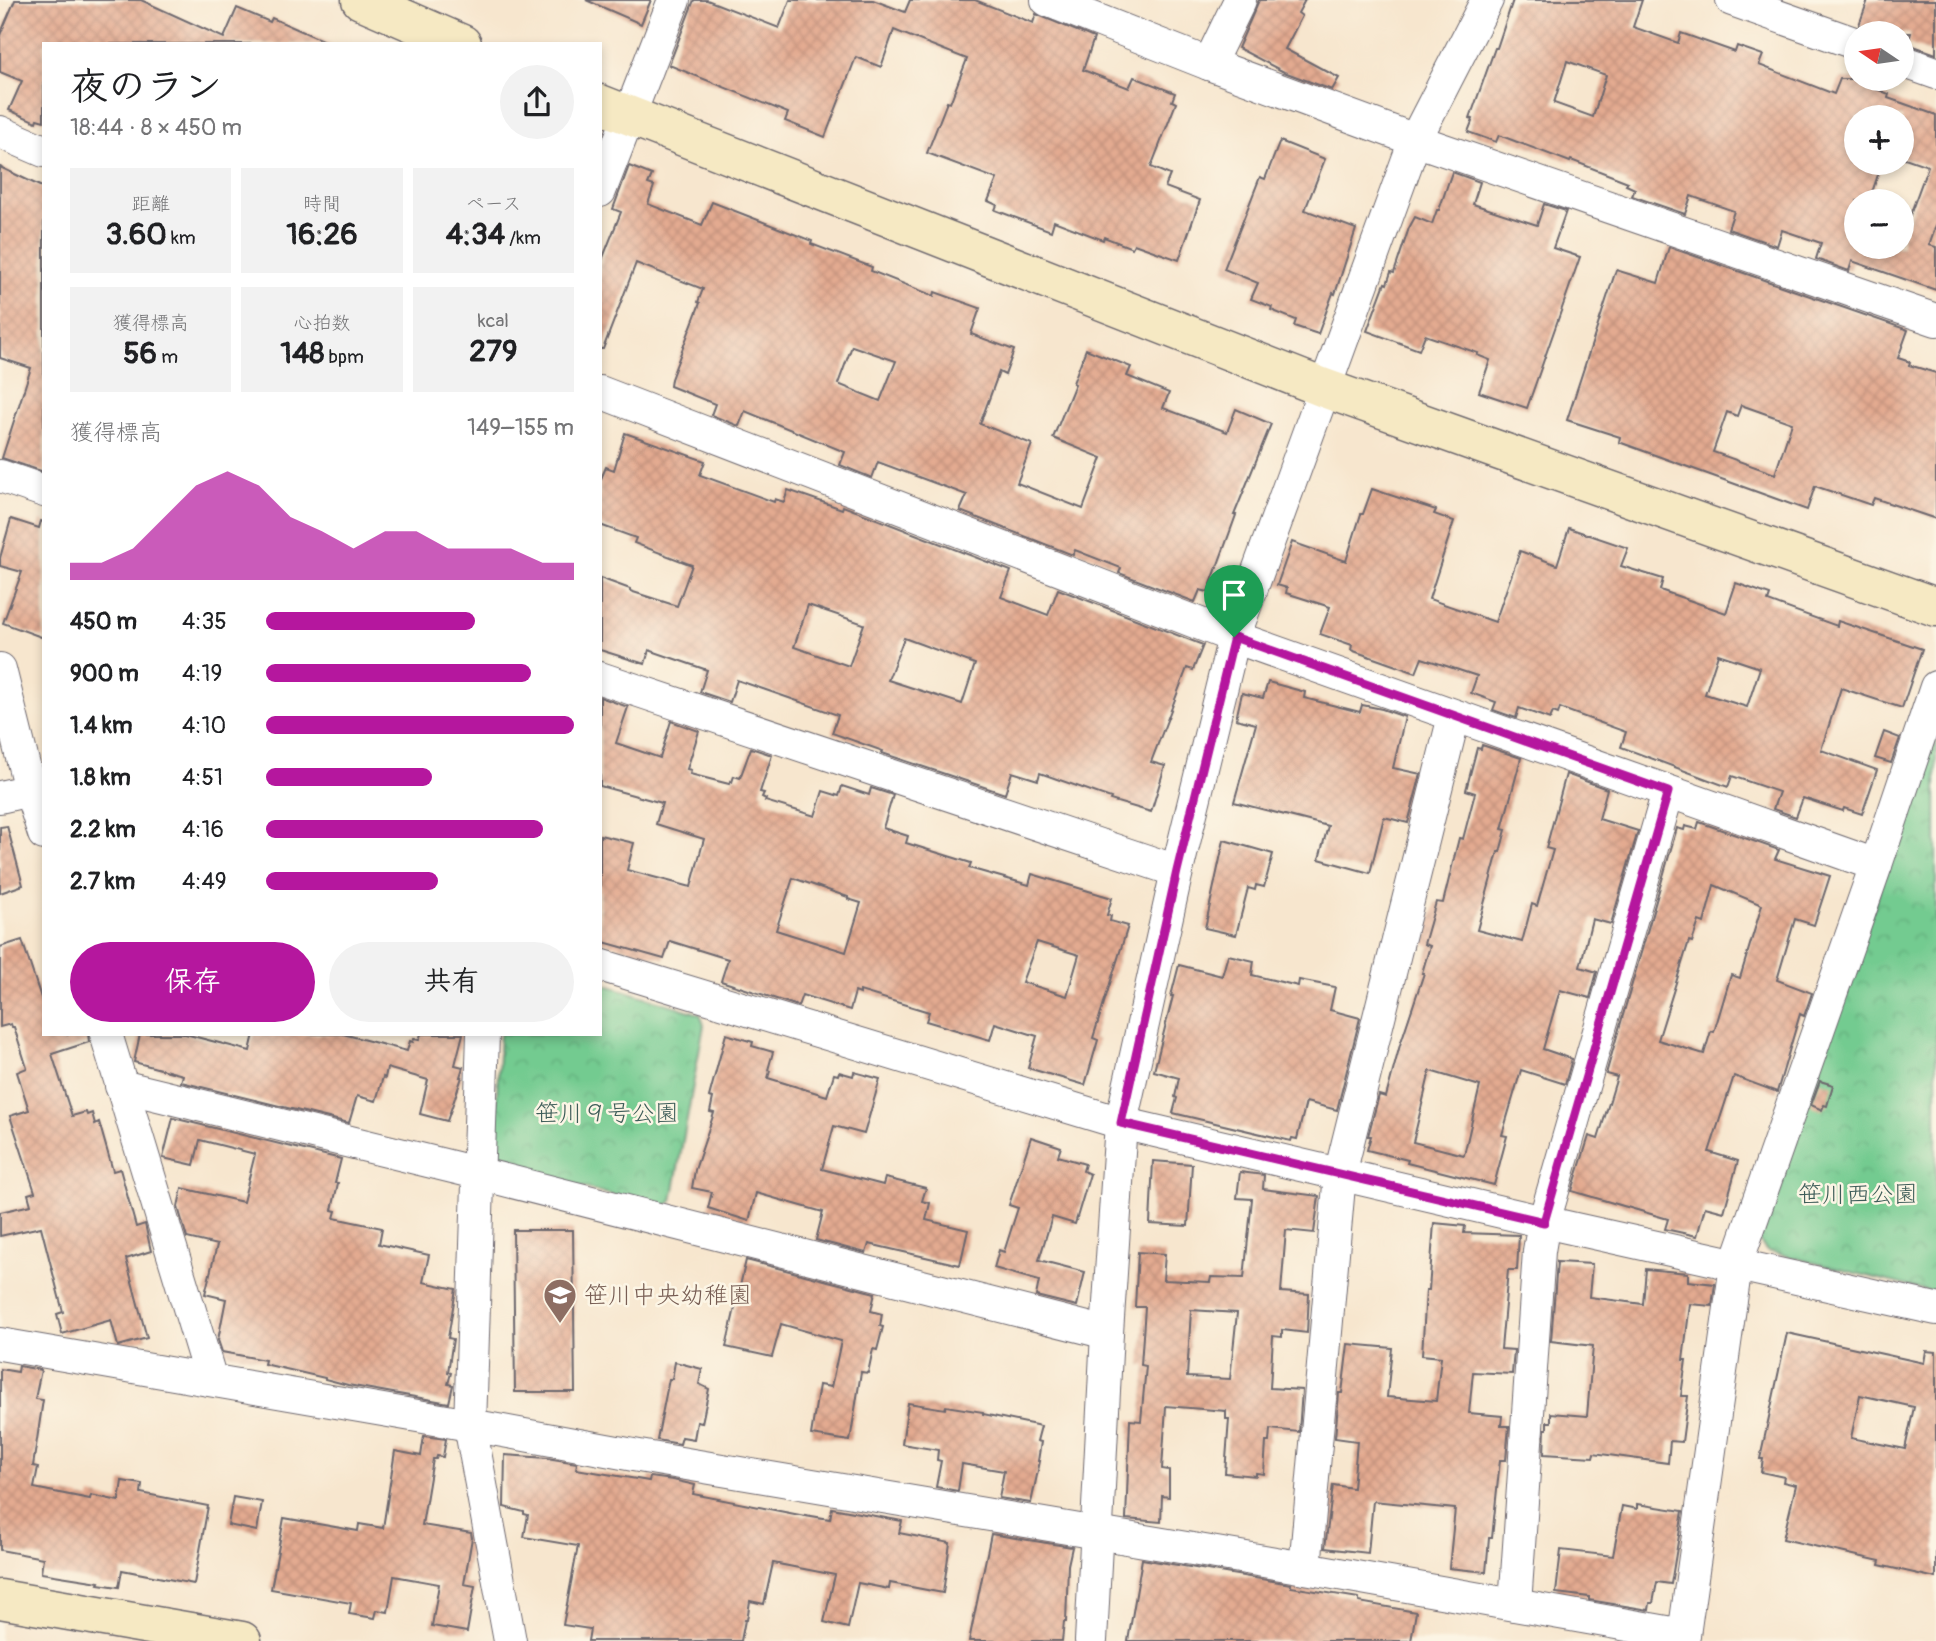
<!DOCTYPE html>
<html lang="ja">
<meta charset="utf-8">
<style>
:root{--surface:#fff;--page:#f2f2f2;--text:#202124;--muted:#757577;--accent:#b5179e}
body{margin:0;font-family:Pangolin,"Klee One",sans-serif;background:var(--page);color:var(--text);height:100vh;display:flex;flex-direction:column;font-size:26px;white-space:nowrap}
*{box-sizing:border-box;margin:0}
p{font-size:23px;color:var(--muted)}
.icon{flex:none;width:38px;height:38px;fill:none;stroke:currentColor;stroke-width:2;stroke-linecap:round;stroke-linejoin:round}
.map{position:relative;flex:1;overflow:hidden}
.side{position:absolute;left:42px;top:42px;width:560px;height:994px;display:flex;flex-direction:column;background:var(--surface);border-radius:0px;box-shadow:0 4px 10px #0003}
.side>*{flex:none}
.needle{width:46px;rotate:283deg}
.buttons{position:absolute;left:1844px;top:21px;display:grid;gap:14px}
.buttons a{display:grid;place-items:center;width:70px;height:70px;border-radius:50%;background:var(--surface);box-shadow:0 4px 10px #0003;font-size:35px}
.pin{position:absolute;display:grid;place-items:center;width:60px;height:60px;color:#fff;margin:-72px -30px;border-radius:50% 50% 50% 0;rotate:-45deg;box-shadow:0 0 7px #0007}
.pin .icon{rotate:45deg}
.round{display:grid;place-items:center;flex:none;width:74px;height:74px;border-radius:37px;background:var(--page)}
.headline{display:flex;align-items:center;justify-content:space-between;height:119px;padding:0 28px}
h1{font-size:38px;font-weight:800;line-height:52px}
.figures{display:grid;grid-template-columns:repeat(3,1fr);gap:10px;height:119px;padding:7px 28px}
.figures div{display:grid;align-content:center;border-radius:0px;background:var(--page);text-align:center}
.figures b{font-size:30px;font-weight:800}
.figures small{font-size:19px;font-weight:400}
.figures p{font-size:19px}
.chart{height:196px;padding:14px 28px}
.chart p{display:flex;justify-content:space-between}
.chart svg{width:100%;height:126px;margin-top:7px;fill:var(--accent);opacity:.7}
.primary-button{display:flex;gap:14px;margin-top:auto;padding:14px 28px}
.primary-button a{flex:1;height:80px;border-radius:42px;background:var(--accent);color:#fff;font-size:28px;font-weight:800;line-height:80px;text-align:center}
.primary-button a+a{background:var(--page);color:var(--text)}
ul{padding:0 28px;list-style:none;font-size:23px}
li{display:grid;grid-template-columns:112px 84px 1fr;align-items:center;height:52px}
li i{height:18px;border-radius:9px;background:var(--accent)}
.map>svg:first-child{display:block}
.park{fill:url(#park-crowns);stroke:#4a7666;stroke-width:2}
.building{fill:url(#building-cross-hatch);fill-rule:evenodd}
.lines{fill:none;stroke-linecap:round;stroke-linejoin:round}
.street-casing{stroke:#6d676e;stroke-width:34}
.secondary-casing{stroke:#6d676e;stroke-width:41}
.street{stroke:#fff;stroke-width:32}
.secondary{stroke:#f6e9c3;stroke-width:38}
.route-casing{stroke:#fff;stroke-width:14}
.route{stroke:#b5179e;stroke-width:9}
.labels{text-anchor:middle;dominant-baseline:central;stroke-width:5;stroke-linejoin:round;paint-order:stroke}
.park-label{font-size:24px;fill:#3e5d59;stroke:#fcf5e5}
.education-label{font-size:24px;fill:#785e54;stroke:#fcf5e5;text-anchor:start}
</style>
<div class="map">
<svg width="1936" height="1641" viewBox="0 0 1936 1641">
<defs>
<pattern id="park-crowns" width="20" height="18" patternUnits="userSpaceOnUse" patternTransform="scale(1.75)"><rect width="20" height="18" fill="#73cb90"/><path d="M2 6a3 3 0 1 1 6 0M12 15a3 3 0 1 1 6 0" fill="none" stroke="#63ae7d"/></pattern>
<pattern id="building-cross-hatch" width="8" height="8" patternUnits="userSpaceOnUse" patternTransform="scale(1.75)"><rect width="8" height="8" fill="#e3aa90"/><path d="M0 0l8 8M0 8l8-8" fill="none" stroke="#c2927d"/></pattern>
</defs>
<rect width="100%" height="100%" fill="#fcf5e5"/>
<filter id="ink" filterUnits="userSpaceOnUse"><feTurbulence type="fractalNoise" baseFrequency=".0143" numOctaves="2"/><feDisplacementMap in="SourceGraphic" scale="14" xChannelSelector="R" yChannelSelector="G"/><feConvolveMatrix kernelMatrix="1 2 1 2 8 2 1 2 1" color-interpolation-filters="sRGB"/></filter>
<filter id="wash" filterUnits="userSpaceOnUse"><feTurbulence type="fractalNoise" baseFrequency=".00686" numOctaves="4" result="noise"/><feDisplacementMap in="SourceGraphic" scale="28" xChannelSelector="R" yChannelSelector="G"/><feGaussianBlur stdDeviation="1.57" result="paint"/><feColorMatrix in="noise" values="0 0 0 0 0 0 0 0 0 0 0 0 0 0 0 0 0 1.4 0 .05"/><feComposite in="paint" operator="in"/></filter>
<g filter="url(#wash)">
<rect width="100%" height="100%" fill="#f7e6ce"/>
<g class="park">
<path d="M1936,728V1293L1767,1251L1758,1240Z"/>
<path d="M600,983L700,1014L704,1025L672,1201L664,1208L501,1167L494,1156L500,1034H600Z"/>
</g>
<g id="blocks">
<g class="building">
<path d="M15,0H141L224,38L237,8L270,22L272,18L331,44H44V121L37,119L36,122L9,110L22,81L0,72V35Z"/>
<path d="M586,0H651L641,24Z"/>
<path d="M694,0H707L779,28L790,0H873L905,12L910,0H975L1033,23L1036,14L1094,38L1083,70L1129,88L1134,77L1175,93L1172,101L1176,103L1151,167L1170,175L1165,187L1200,200L1179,260L1134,244L1132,248L1104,237L1103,240L1054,221L1051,231L995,210L997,205L988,201L997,179L927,153L947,102L950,103L967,59L894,30L881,67L856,57L825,137L785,121L788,113L669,65Z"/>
<path d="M1259,0H1305L1298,13L1302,16L1285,49L1339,78L1332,90L1284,72L1238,48Z"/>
<path d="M1513,0H1642L1633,27L1678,43L1681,33L1735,52L1737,46L1763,55L1759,65L1834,94L1840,79H1865L1863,84L1889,94L1888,98L1936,115V225L1929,245L1936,247V290L1852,261L1849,271L1816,259L1821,243L1782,230L1777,246L1728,229L1734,211L1691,196L1685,214L1632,196L1635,189L1626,185L1628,182L1571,160L1570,162L1499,135L1496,142L1468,132L1473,119L1470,118L1495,48H1497ZM1567,61L1606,75L1593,117L1554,103ZM1857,117H1902V157L1928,166L1902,237V247H1857V201H1869L1882,163H1857Z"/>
<path d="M1868,0H1936V54L1908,44L1911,33H1872L1859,25Z"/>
<path d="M1280,141L1325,159L1305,210L1356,229L1335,294L1333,293L1318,334L1294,326L1296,320L1271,310L1272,307L1251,299L1258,283L1224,269L1260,177L1265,179Z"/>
<path d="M629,166L652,175L648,184L654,186L648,204L702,225L712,202L812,241L811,244L872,267L871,271L934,296L935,292L980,308L971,334L1014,350L1005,375L999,372L980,424L1032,444L1017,483L1083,509L1102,458L1053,438L1075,384L1073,383L1086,349L1131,367L1127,376L1169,393L1163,408L1227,432L1236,409L1271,424L1234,515H1236L1208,592L1200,590L1195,602L1119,573L1121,568L1075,550L1073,555L960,511L967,495L878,462L872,478L840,465L845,452L745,411L739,426L711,415L715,404L670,386L671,379L700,303L698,302L703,289L636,263L603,349H600V265L621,212L613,209ZM852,346L896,361L880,401L838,384Z"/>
<path d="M0,167L44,188V472L2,458L31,368L0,358Z"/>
<path d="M1452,172L1480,182L1473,204L1537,225L1544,204L1566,211L1553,248L1580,257L1527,408L1479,392L1490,360L1477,355L1478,353L1425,335L1419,350L1367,331L1385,283L1387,284L1391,272L1394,273L1409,228L1415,217L1432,224L1437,210H1439Z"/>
<path d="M1669,247L1908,330L1898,358L1910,362L1909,365L1936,373V519L1874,498L1871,505L1815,486L1807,510L1619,442L1620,437L1567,420L1616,270L1658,283ZM1741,405L1792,423L1775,474L1713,452L1727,412L1737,416Z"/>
<path d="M625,433L705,461L700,475L774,502L775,499L784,502L788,490L842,509L843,506L1011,571L1001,597L1048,615L1058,589L1203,645L1193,670L1187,668L1151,762L1165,766L1151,812L1110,800L1111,798L1040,773L1038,780L1012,772L1005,794L882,753L883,751L832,733L838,715L737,680L730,702L700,692L707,670L649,650L645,664L600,650V578L630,589V591L677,606L692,565L634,543L636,538L600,525V481L606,467L614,470ZM808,605L864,624L849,666L794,647ZM904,638L975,664L962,704L888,680Z"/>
<path d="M1372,489L1436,510L1434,514L1454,521L1429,599L1495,622L1520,551L1557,565L1569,528L1628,548L1621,566L1663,579L1660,590L1726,613L1736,583L1770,595L1768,601L1837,626L1838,621L1922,649L1902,708L1841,688L1821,750L1877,770L1862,814L1844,808L1843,811L1803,798L1796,817L1773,809L1779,792L1732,776L1728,787L1621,747L1626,732L1560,708L1558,714L1553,712L1550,719L1519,708L1516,718L1493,710L1496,702L1471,693L1477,676L1422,658L1416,673L1351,650L1352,645L1320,634L1330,607L1286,593L1287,588L1277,585L1292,542L1346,561L1361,514H1363ZM1718,654L1760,668L1747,707L1705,694Z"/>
<path d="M11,519L39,528L41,521L44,522V638L3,623L22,572L0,566V558Z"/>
<path d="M1268,682L1305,692L1304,698L1360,712L1362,705L1382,709L1405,717L1393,768L1421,774L1408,823L1384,817L1370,873L1319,859L1328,826L1234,802L1256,724L1236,719L1242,693L1263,698Z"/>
<path d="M600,697L628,707L616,743L660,758L671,721L699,731L687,769L691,770L690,774L729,784L730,781L732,782L734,776L740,778L751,748L772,755L760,792L764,793L762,797L766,799L765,801L815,816L823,791L839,796L842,786L869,795L871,788L893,795L883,828L908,836L906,843L971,863L969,868L1029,885L1032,874L1112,898L1107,915L1111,916L1110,921L1128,926L1093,1038L1098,1040L1085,1085L1028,1068L1037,1036L995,1023L990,1040L926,1021L929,1012L860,991V994L855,992L850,1010L802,995L798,1006L721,981L728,959L670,941L664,959L600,941V835L634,843L627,870L691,887L704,839L656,824L662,803L600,786ZM793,878L848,897V899L861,903L846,952L776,930ZM1037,942L1079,955L1067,996L1022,982Z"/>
<path d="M1884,732L1900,738L1891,763L1875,758Z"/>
<path d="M1482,745L1521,758L1502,829L1506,830L1500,852H1498L1477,930L1522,942L1532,904L1537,906L1553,850L1546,848L1566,774L1607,789L1599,819L1638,831L1611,924L1592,919L1580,967L1597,972L1590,998L1560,990L1543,1049L1572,1059L1565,1084L1521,1070L1502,1135L1507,1136L1494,1185L1407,1163L1408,1160L1367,1150L1371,1136H1368L1379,1095L1386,1097L1400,1045L1424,973H1422L1430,946L1424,944L1436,902L1443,903L1459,838L1463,839L1475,793L1466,790L1477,748L1481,749ZM1430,1071L1480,1086L1464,1155L1413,1142Z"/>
<path d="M1699,822L1779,850L1775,859L1830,876L1814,925L1795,919L1777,980L1812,993L1804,1016L1800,1014L1777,1092L1734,1076L1709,1152L1738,1161L1724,1212L1705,1207L1697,1236L1665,1229L1668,1219L1572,1191L1589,1136L1598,1139L1617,1077L1606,1074L1677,828L1684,830L1685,826L1697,829ZM1714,885L1762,905L1740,978L1731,975L1714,1032L1711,1031L1704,1054L1658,1040L1689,941L1692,942L1699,921L1704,923Z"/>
<path d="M7,826L23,885L0,893V827Z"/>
<path d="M1224,840L1273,854L1264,887L1256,885L1255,890L1248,888L1236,935L1205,928Z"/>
<path d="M22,940L44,1007V1034H88L89,1042L52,1054L72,1116L86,1112L87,1115L92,1113L95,1124L99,1122L113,1171L120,1169L136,1227L145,1224L151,1251L126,1259L147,1338L118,1346L111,1320L62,1334L57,1314L63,1312L41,1227L0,1236V1212L31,1205L28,1194L35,1192L10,1116L29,1110L17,1072L27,1068L14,1027H12L11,1024L0,1027V947Z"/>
<path d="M1228,955L1254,961L1252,975L1298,986L1299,980L1335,987L1330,1010L1360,1018L1337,1110L1306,1102L1297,1139L1292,1138L1291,1141L1173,1113L1177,1098L1175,1097L1179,1078L1154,1071L1173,996H1171L1179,965L1222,976Z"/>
<path d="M140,1034H185L250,1051L254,1034H343L407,1051L410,1041L413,1042L414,1039L419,1040L421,1034H463L455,1065L463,1067L460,1077H462L447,1121L420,1114L428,1080L387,1068L385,1078L383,1077L376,1101L357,1096L349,1123L181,1082L183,1075L134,1062Z"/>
<path d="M726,1034L753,1042L752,1046L773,1052L768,1070L770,1071L768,1078L827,1096L834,1074L838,1075L839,1072L853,1076L854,1072L880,1079L864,1134L834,1126L822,1169L883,1185L885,1178L926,1188L922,1201L930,1203L926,1220L968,1230L960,1265L869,1244L866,1253L816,1240L823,1212L756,1193L749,1221L708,1208L712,1192L692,1188L695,1170L714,1113L710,1112L713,1098L709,1097Z"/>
<path d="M1820,1081L1833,1085L1827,1106L1824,1105L1822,1110L1811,1105Z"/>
<path d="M173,1118L341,1159L335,1183H338L332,1210L336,1211L334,1218L382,1228L379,1244L429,1255L423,1282L456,1289L448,1338L453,1339L448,1372L451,1373L448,1384L453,1385L449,1403L348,1385L325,1379V1378L264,1364L265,1360L222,1352L218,1340L226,1299L205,1294L217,1245L187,1238L178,1207L182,1188L243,1202L255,1154L200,1140L194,1165L163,1158Z"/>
<path d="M1031,1137L1061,1147L1058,1156L1085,1164L1083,1171L1090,1174L1075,1224L1052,1217L1039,1260L1085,1272L1077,1306L1036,1296L1039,1281L994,1268L999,1250L1004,1252L1018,1208L1009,1205Z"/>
<path d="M1153,1161L1192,1164L1188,1226L1150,1224Z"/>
<path d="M1240,1172L1264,1175L1263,1189L1319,1196L1314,1233L1286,1230L1281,1292L1309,1294L1307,1333L1282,1330V1337L1273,1336L1270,1388L1302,1390L1299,1432L1270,1429L1269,1442H1266L1264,1474L1256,1473V1476L1225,1473L1229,1419H1226V1411L1166,1406L1162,1469L1169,1470V1497L1162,1496L1161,1522L1126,1519L1130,1420L1141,1421L1146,1366L1141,1365L1145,1307H1135L1138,1252L1165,1254L1163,1280L1210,1282L1211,1277L1244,1278L1252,1199L1237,1198ZM1191,1310L1237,1313L1230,1379L1187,1377Z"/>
<path d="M1434,1223L1465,1226L1464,1233L1519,1235L1517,1270H1508L1501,1349L1514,1350L1512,1374L1473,1372L1469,1413L1502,1416L1501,1426H1509L1506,1460H1500L1492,1538H1489L1486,1572L1449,1568L1455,1509L1373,1501L1368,1553L1325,1548L1333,1485L1353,1488L1357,1441L1335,1438L1339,1393H1342L1348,1344L1392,1348L1387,1397L1436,1401L1441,1357L1422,1355L1426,1290H1429Z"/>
<path d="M513,1230H573L575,1392H515Z"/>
<path d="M746,1260L875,1293L871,1311L882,1314L880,1326L883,1327L877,1350L873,1349L868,1373L861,1372L850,1441L811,1435L819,1385L831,1387L841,1341L781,1324L772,1357L726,1347Z"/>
<path d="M1557,1262L1592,1264L1589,1297L1643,1304L1646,1269L1688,1273V1281L1715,1284L1712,1306L1690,1304L1683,1360H1686L1681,1396H1688L1682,1442L1670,1441L1668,1463L1594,1453L1593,1457L1544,1454L1545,1429H1547V1422H1551V1413L1587,1416L1593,1346L1551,1341Z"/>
<path d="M1787,1333L1924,1363L1926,1351L1936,1352V1578L1879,1565L1880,1561L1783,1539L1796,1485L1783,1482L1784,1477L1761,1472L1763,1459H1760ZM1860,1395L1914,1407L1905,1449L1851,1438Z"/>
<path d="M675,1362L702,1369L699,1384L709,1389L702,1423L697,1422L694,1439L682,1437L680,1444L657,1440L669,1379H672Z"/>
<path d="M19,1366L41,1370L35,1399L43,1400L33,1466L38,1467L34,1488L90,1499L91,1495L119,1501L122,1481L142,1484L141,1493L208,1506L194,1584L122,1570L119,1587L98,1584L99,1582L41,1573L43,1558L0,1550V1369L18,1372Z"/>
<path d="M908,1403L945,1409L946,1406L983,1412V1414L1041,1426L1037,1441L1041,1442L1038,1461H1040L1031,1503L999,1498L1004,1471L962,1464L958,1491L936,1487L941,1461L937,1460L938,1450L902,1444Z"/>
<path d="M424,1436L446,1439L443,1457L437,1456L436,1459H433L422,1525L471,1533L472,1538L464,1584L475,1586L467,1632L432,1626L439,1584L394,1576L388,1612L377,1610L375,1618L349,1614L351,1603L271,1589L284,1518L358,1531L359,1524L383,1528L395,1451L421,1456Z"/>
<path d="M505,1455L547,1458L577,1463L576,1469L649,1481L650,1477L673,1480L695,1485L693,1494L805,1516V1515L830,1519L832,1508L902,1521L899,1533L950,1543L943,1593L890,1583L889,1589L858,1583L848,1628L824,1622L835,1575L773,1563L764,1604L750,1601L747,1620H745L741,1641H588L590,1629L563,1625L578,1546L524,1537L528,1515L524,1514V1512L504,1507Z"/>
<path d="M233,1497L262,1502L257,1531L228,1525Z"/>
<path d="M1637,1504L1683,1511L1671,1584L1657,1582L1653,1603H1650L1649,1610L1589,1600V1597L1556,1593L1561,1550L1613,1556L1622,1506L1637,1509Z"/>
<path d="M991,1534L1072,1547L1068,1565L1066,1622H1064L1062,1641H969Z"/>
<path d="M1142,1559L1291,1584V1587L1359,1598V1602L1416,1612L1411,1641H1128Z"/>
</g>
</g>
</g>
<g filter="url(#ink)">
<use href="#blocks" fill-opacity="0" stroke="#6d676e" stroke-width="2"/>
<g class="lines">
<defs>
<g id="street">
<path d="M1047,0L1209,64L1415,140L1936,320"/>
<path d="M1732,0L1857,44"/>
<path d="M1902,61L1936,73"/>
<path d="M1209,64L1240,0"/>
<path d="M0,132L44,151"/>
<path d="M600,191L674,0"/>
<path d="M600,392L1234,637L1876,865"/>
<path d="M0,476L44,491"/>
<path d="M0,669L30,790L44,834"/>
<path d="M600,678L1177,871"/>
<path d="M0,797L30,790L44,794"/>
<path d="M600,965L1121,1123L1544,1222L1936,1309"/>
<path d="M106,1034L211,1380"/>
<path d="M483,1034L470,1425L510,1641"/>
<path d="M121,1086L477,1173L1107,1333"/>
<path d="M0,1344L470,1425L639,1456L1305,1568L1684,1635L1736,1265L1876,865L1936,687"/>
<path d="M1305,1568L1340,1174L1454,716"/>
<path d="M1515,1605L1539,1251L1544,1222L1668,792"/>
<path d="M1091,1641L1107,1333L1121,1123L1177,871L1234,637L1415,140L1487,0"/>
</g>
<g id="secondary">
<path d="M361,0L462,44"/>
<path d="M600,104L1324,388L1936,607"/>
<path d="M0,1599L242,1641"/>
</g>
</defs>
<use href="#street" class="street-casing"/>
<use href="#secondary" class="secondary-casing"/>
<use href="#street" class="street"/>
<use href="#secondary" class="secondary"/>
</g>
</g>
<g class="lines" filter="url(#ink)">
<defs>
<path id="route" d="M1234,637L1668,792L1544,1222L1121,1123L1177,871Z"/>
</defs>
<use href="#route" class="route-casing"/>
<use href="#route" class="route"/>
</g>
<defs>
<symbol id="school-pin" viewBox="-11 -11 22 30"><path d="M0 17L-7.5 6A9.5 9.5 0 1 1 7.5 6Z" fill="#8d6e63" stroke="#fcf5e5"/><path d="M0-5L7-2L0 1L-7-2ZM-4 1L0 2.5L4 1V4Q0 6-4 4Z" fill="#fff"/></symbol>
</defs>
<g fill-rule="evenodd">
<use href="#school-pin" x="541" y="1276" width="38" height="52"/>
</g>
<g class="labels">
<g class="park-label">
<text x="607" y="1113">笹川９号公園</text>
<text x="1858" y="1194">笹川西公園</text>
</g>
<g class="education-label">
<text x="584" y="1295">笹川中央幼稚園</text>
</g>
</g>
</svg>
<div class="buttons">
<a><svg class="needle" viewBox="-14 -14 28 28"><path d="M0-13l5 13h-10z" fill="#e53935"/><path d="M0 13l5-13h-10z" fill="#757577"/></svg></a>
<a>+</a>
<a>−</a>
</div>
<div class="pin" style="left:1234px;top:637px;background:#1e9e55"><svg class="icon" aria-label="arrive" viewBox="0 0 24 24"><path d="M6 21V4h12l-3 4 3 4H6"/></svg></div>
<section class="side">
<div class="headline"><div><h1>夜のラン</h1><p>18:44 · 8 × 450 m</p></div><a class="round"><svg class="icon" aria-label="share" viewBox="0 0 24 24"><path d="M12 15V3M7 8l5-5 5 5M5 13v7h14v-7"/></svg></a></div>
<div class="figures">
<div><p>距離</p><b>3.60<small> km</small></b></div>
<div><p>時間</p><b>16:26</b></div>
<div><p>ペース</p><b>4:34<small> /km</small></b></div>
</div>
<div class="figures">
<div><p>獲得標高</p><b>56<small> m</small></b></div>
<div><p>心拍数</p><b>148<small> bpm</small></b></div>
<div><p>kcal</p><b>279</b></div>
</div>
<div class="chart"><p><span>獲得標高</span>149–155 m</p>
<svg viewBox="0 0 160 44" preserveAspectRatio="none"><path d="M0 44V38L10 38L20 33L30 22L40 11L50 6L60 11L70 22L80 27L90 33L100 27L110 27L120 33L130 33L140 33L150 38L160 38V44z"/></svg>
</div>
<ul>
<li><b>450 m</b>4:35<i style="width:68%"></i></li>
<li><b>900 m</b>4:19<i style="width:86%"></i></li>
<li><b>1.4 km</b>4:10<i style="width:100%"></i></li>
<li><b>1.8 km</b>4:51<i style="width:54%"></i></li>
<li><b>2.2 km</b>4:16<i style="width:90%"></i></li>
<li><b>2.7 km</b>4:49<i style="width:56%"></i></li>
</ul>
<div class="primary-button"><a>保存</a><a>共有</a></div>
</section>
</div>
